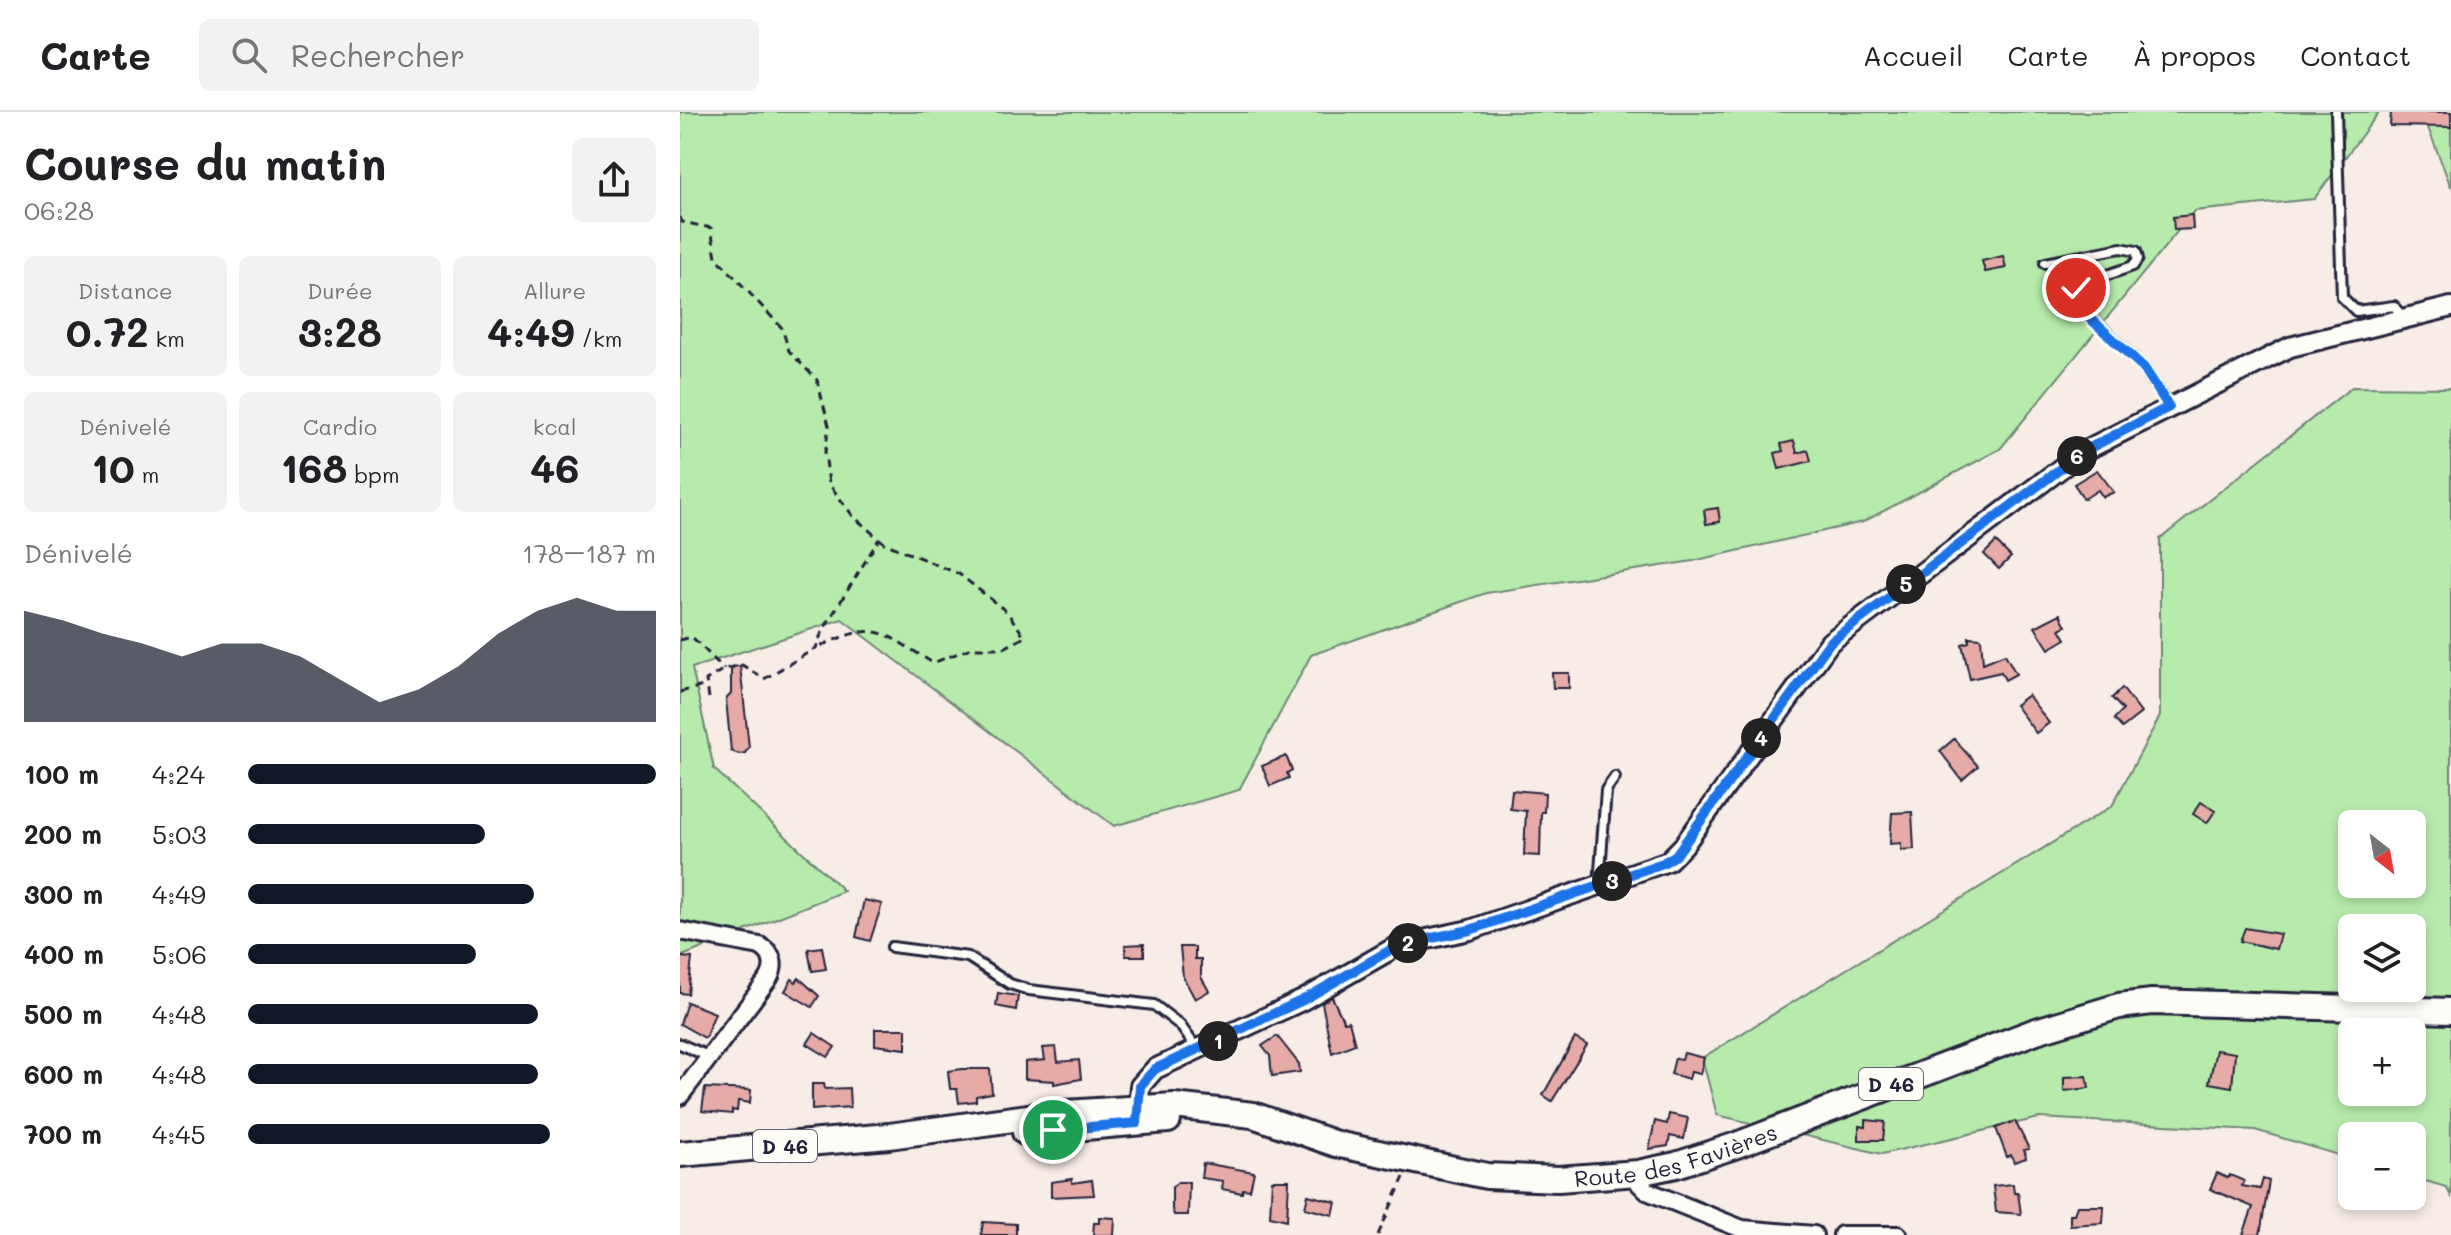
<!DOCTYPE html>
<html lang="fr">
<meta charset="utf-8">
<style>
:root{--surface:#fff;--page:#f2f2f2;--text:#202124;--muted:#757577;--line:#e0e0e0;--accent:#111827}
body{margin:0;font-family:Mali,sans-serif;background:var(--page);color:var(--text);height:100vh;display:flex;flex-direction:column;font-size:30px;white-space:nowrap}
*{box-sizing:border-box;margin:0}
p{font-size:26px;color:var(--muted)}
.icon{flex:none;width:44px;height:44px;fill:none;stroke:currentColor;stroke-width:2;stroke-linecap:round;stroke-linejoin:round}
.map{position:relative;flex:1;overflow:hidden}
.drawer{display:flex;flex-direction:column;background:var(--surface);width:680px}
.drawer>*{flex:none}
.needle{width:52px;rotate:149deg}
.tools{position:absolute;left:1658px;top:698px;display:grid;gap:16px}
.tools a{display:grid;place-items:center;width:88px;height:88px;border-radius:12px;background:var(--surface);box-shadow:0 4px 12px #0003;font-size:40px}
.pin{position:absolute;display:grid;place-items:center;width:68px;height:68px;color:#fff;margin:-34px;border:4px solid #fff;border-radius:50%;box-shadow:0 2px 8px #0007}
.km{position:absolute;width:40px;height:40px;margin:-20px;border-radius:50%;background:#222;color:#fff;font-size:22px;line-height:40px;text-align:center}
.round{display:grid;place-items:center;flex:none;width:84px;height:84px;border-radius:12px;background:var(--page)}
.summary{display:flex;align-items:center;justify-content:space-between;height:136px;padding:0 24px}
h1{font-size:44px;font-weight:800;line-height:60px}
.metrics{display:grid;grid-template-columns:repeat(3,1fr);gap:12px;height:136px;padding:8px 24px}
.metrics div{display:grid;align-content:center;border-radius:12px;background:var(--page);text-align:center}
.metrics b{font-size:40px;font-weight:800}
.metrics small{font-size:22px;font-weight:400}
.metrics p{font-size:22px}
.chart{height:224px;padding:16px 24px}
.chart p{display:flex;justify-content:space-between}
.chart svg{width:100%;height:144px;margin-top:8px;fill:var(--accent);opacity:.7}
ul{padding:0 24px;list-style:none;font-size:26px}
li{display:grid;grid-template-columns:128px 96px 1fr;align-items:center;height:60px}
li i{height:20px;border-radius:10px;background:var(--accent)}
header{display:flex;align-items:center;gap:48px;box-sizing:border-box;height:112px;padding:0 40px;background:var(--surface);border-bottom:2px solid var(--line)}
header strong{font-size:38px}
nav{display:flex;gap:44px;margin-inline-start:auto;font-size:28px}
.search{width:560px;height:72px;background:var(--page);display:flex;align-items:center;gap:20px;box-sizing:border-box;padding:0 28px;border-radius:12px;color:var(--muted);font-size:30px}
main{display:flex;flex:1;min-height:0}
.map>svg:first-child{display:block}
.green{fill:#b7ebac;stroke:#6c8674;stroke-width:2;fill-rule:evenodd}
.building{fill:#e6aba7;stroke:#22223b;stroke-width:2}
.lines{fill:none;stroke-linecap:round;stroke-linejoin:round}
.service-casing{stroke:#22223b;stroke-width:14}
.minor-casing{stroke:#22223b;stroke-width:22}
.tertiary-casing{stroke:#22223b;stroke-width:24}
.primary-casing{stroke:#22223b;stroke-width:30}
.path{stroke:#22223b;stroke-width:3;stroke-dasharray:8 6;stroke-linecap:butt}
.service{stroke:#fdfcf7;stroke-width:8}
.minor{stroke:#fdfcf7;stroke-width:16}
.tertiary{stroke:#fdfcf7;stroke-width:18}
.primary{stroke:#fdfcf7;stroke-width:24}
.route-casing{stroke:#fff;stroke-width:16}
.route{stroke:#1a73e8;stroke-width:10}
.labels{text-anchor:middle;dominant-baseline:central;stroke-width:8;stroke-linejoin:round;paint-order:stroke}
.shield{fill:#fdfcf7;stroke:#646373;stroke-width:2}
.shield-label{font-size:20px;font-weight:bold;fill:#22223b}
.street-label{font-size:22px;fill:#22223b;stroke:#fdfcf7}
</style>
<header>
<strong>Carte</strong>
<div class="search"><svg class="icon" aria-label="search" viewBox="0 0 24 24"><circle cx="10" cy="10" r="6"/><path d="M15 15l6 6"/></svg>Rechercher</div>
<nav><a>Accueil</a><a>Carte</a><a>À propos</a><a>Contact</a></nav>
</header>
<main>
<section class="drawer">
<div class="summary"><div><h1>Course du matin</h1><p>06:28</p></div><a class="round"><svg class="icon" aria-label="share" viewBox="0 0 24 24"><path d="M12 15V3M7 8l5-5 5 5M5 13v7h14v-7"/></svg></a></div>
<div class="metrics">
<div><p>Distance</p><b>0.72<small> km</small></b></div>
<div><p>Durée</p><b>3:28</b></div>
<div><p>Allure</p><b>4:49<small> /km</small></b></div>
</div>
<div class="metrics">
<div><p>Dénivelé</p><b>10<small> m</small></b></div>
<div><p>Cardio</p><b>168<small> bpm</small></b></div>
<div><p>kcal</p><b>46</b></div>
</div>
<div class="chart"><p><span>Dénivelé</span>178–187 m</p>
<svg viewBox="0 0 160 44" preserveAspectRatio="none"><path d="M0 44V10L10 13L20 17L30 20L40 24L50 20L60 20L70 24L80 31L90 38L100 34L110 27L120 17L130 10L140 6L150 10L160 10V44z"/></svg>
</div>
<ul>
<li><b>100 m</b>4:24<i style="width:100%"></i></li>
<li><b>200 m</b>5:03<i style="width:58%"></i></li>
<li><b>300 m</b>4:49<i style="width:70%"></i></li>
<li><b>400 m</b>5:06<i style="width:56%"></i></li>
<li><b>500 m</b>4:48<i style="width:71%"></i></li>
<li><b>600 m</b>4:48<i style="width:71%"></i></li>
<li><b>700 m</b>4:45<i style="width:74%"></i></li>
</ul>
</section>
<div class="map">
<svg width="1771" height="1123" viewBox="0 0 1771 1123">
<rect width="100%" height="100%" fill="#f8ece7"/>
<filter id="ink" filterUnits="userSpaceOnUse"><feTurbulence type="fractalNoise" baseFrequency=".0125" numOctaves="2"/><feDisplacementMap in="SourceGraphic" scale="16" xChannelSelector="R" yChannelSelector="G"/><feConvolveMatrix kernelMatrix="1 2 1 2 8 2 1 2 1" color-interpolation-filters="sRGB"/></filter>
<g filter="url(#ink)">
<g class="green">
<path d="M0,0H1699L1634,87L1514,99L1320,337L1183,410L1013,449L806,481L631,543L559,678L434,714L162,507L12,556L34,657L164,779L0,845Z"/>
<path d="M1742,0H1771V75Z"/>
<path d="M1672,275L1771,276V1084L1766,1075L1732,1065V1024H1672V1047L1575,1018L1359,1006L1202,1042L1037,1003L1022,946L1432,694L1480,604V427ZM1672,712H1732V772H1672ZM1672,816H1732V876H1672ZM1672,920H1732V980H1672Z"/>
</g>
<g class="building">
<path d="M1711,0H1771V15L1710,14Z"/>
<path d="M1512,103L1513,117L1494,118L1493,105Z"/>
<path d="M1323,144L1326,156L1305,160L1302,149Z"/>
<path d="M1114,329L1117,341L1128,338L1131,349L1099,357L1095,341L1103,339L1101,332Z"/>
<path d="M1417,358L1434,380L1423,385L1418,378L1404,387L1394,372Z"/>
<path d="M1038,396L1040,410L1026,412L1024,398Z"/>
<path d="M1316,430L1331,445L1319,457L1304,442Z"/>
<path d="M1380,502L1386,514L1380,517L1386,527L1369,537L1355,515Z"/>
<path d="M1289,525L1301,526L1303,551L1325,542L1336,562L1325,568L1321,560L1290,567L1282,532L1289,530Z"/>
<path d="M60,554L69,635L65,641L59,642L51,639L46,587L51,582V555Z"/>
<path d="M872,561H889V576H873Z"/>
<path d="M1442,576L1461,601L1442,616L1434,607L1443,598L1432,586Z"/>
<path d="M1348,583L1369,611L1356,621L1335,593Z"/>
<path d="M1274,627L1298,654L1282,668L1260,639Z"/>
<path d="M606,644L612,658L607,661L609,666L590,674L582,654Z"/>
<path d="M832,678L865,681L864,700H861L860,744L844,743L846,699L830,697Z"/>
<path d="M1521,690L1535,699L1527,711L1513,702Z"/>
<path d="M1232,700L1234,737L1221,738V731L1210,732L1212,701Z"/>
<path d="M184,788L202,792L190,829L176,825Z"/>
<path d="M1565,816L1600,822L1596,837L1560,829Z"/>
<path d="M464,832V844H446L445,833Z"/>
<path d="M142,835L146,857L132,859L128,837Z"/>
<path d="M500,835H515V847H521V865L529,879L515,887L503,865Z"/>
<path d="M0,845L12,846L8,882L0,881Z"/>
<path d="M119,866L139,884L132,895L105,879L112,867L116,870Z"/>
<path d="M318,881L338,884L336,898L316,894Z"/>
<path d="M652,885L664,910L669,909L675,932L652,941L642,891Z"/>
<path d="M7,890L35,901L25,926L0,912Z"/>
<path d="M195,917H226V937L195,933Z"/>
<path d="M134,921L155,935L148,945L127,932Z"/>
<path d="M597,924L619,952L620,960L592,964L590,944L582,934Z"/>
<path d="M895,926L907,933L872,989L863,983Z"/>
<path d="M376,935L378,950L399,948L401,967L374,972V969L345,967V950L365,948L363,936Z"/>
<path d="M1536,938L1555,941L1552,975L1529,971Z"/>
<path d="M1004,941L1024,946L1020,962L1011,960L1009,967L991,962L995,946L1002,947Z"/>
<path d="M282,957H310L312,981L296,984V989L279,991L277,977H270L268,959Z"/>
<path d="M1407,964L1409,976L1384,979V965Z"/>
<path d="M132,972H144L145,977L169,976L170,995L132,998Z"/>
<path d="M25,976L71,978L70,991L58,989L57,999L52,998V1002L22,999Z"/>
<path d="M989,1002L1008,1006L1004,1027L990,1024L988,1034L969,1037L975,1009L987,1012Z"/>
<path d="M1186,1008L1205,1010L1203,1028H1179V1014L1186,1015Z"/>
<path d="M1335,1009L1349,1037L1344,1038L1346,1046L1334,1050L1331,1043L1327,1045L1316,1016Z"/>
<path d="M523,1051L574,1060L570,1078L563,1077L562,1081L542,1077L543,1069L521,1066Z"/>
<path d="M1537,1061L1548,1066L1550,1063L1564,1069L1562,1074L1580,1077L1583,1067L1589,1069L1580,1123H1563L1573,1095L1530,1077Z"/>
<path d="M392,1067V1071L412,1068L414,1083L371,1085V1070Z"/>
<path d="M592,1068H609L607,1108L590,1104Z"/>
<path d="M498,1070H509L508,1103H494L492,1097V1075Z"/>
<path d="M1333,1072L1334,1081H1338L1341,1102L1316,1100L1313,1074Z"/>
<path d="M628,1083L656,1090L653,1103L625,1096Z"/>
<path d="M1397,1094H1424L1423,1111L1390,1113V1102H1394Z"/>
<path d="M419,1105L435,1106L434,1123H413L414,1111H419Z"/>
<path d="M303,1110L336,1112V1123H301Z"/>
</g>
<g class="lines">
<defs>
<g id="service">
<path d="M1656,0L1662,185L1676,199L1714,194L1724,205"/>
<path d="M1365,151L1441,136L1456,139L1458,147L1453,154L1399,173L1394,189L1464,256L1489,294"/>
<path d="M919,773L926,678L935,665"/>
<path d="M212,835L288,845L330,872L349,878L474,893L500,913L517,937"/>
<path d="M0,932L30,945"/>
</g>
<g id="minor">
<path d="M0,819L80,834C93,841 96,853 89,866L0,984"/>
<path d="M958,1061L959,1071L967,1079L1062,1117L1134,1123"/>
<path d="M1162,1123H1218"/>
</g>
<path id="tertiary" d="M457,1008L460,974L475,957L623,888L719,833L790,818L988,749L1004,733L1150,530L1404,339L1610,235L1771,195"/>
<g id="primary">
<path d="M345,1020L488,1008"/>
<path id="s1" d="M0,1042L209,1024L370,1002L494,994L573,1003L656,1032L807,1064L878,1067L958,1061L996,1053L1054,1034L1356,919L1439,894L1472,890L1771,899"/>
</g>
</defs>
<use href="#service" class="service-casing"/>
<use href="#minor" class="minor-casing"/>
<use href="#tertiary" class="tertiary-casing"/>
<use href="#primary" class="primary-casing"/>
<g class="path">
<path d="M0,21V32"/>
<path d="M0,105L2,110L31,116L36,145L102,216L109,239L137,268L149,314L145,340L149,372L173,404L204,431L279,462L327,500L345,525L324,536H291L253,551C197,517 198,508 136,536"/>
<path d="M0,528L12,525L44,557"/>
<path d="M0,580L27,573"/>
<path d="M29,586L26,568L44,557L62,553L84,567L136,536L142,520L199,427"/>
<path d="M698,1123L724,1065"/>
</g>
<use href="#service" class="service"/>
<use href="#minor" class="minor"/>
<use href="#tertiary" class="tertiary"/>
<use href="#primary" class="primary"/>
</g>
</g>
<g class="lines" filter="url(#ink)">
<defs>
<path id="route" d="M373,1018L457,1011L460,974L475,957L623,888L719,833L790,818L983,751L996,743L1150,530L1404,339L1489,295L1464,256L1398,195L1393,184L1396,176"/>
</defs>
<use href="#route" class="route-casing"/>
<use href="#route" class="route"/>
</g>
<g class="labels">
<g class="shield">
<rect x="1179" y="956" width="64" height="32" rx="6"/>
<rect x="73" y="1018" width="64" height="32" rx="6"/>
</g>
<g class="shield-label">
<text x="1211" y="972">D 46</text>
<text x="105" y="1034">D 46</text>
</g>
<g class="street-label">
<text stroke="none"><textPath href="#s1" startOffset="1010">Route des Favières</textPath></text>
</g>
</g>
</svg>
<div class="tools">
<a><svg class="needle" viewBox="-14 -14 28 28"><path d="M0-13l5 13h-10z" fill="#e53935"/><path d="M0 13l5-13h-10z" fill="#757577"/></svg></a>
<a><svg class="icon" aria-label="layers" viewBox="0 0 24 24"><path d="M12 4l9 5-9 5-9-5zM3 14l9 5 9-5"/></svg></a>
<a>+</a>
<a>−</a>
</div>
<div class="pin" style="left:373px;top:1018px;background:#1e9e55"><svg class="icon" aria-label="arrive" viewBox="0 0 24 24"><path d="M6 21V4h12l-3 4 3 4H6"/></svg></div>
<div class="pin" style="left:1396px;top:176px;background:#d93025"><svg class="icon" aria-label="check" viewBox="0 0 24 24"><path d="M5 12l5 5 9-10"/></svg></div>
<b class="km" style="left:538px;top:929px">1</b>
<b class="km" style="left:728px;top:831px">2</b>
<b class="km" style="left:932px;top:769px">3</b>
<b class="km" style="left:1081px;top:626px">4</b>
<b class="km" style="left:1226px;top:472px">5</b>
<b class="km" style="left:1397px;top:344px">6</b>
</div>
</main>
